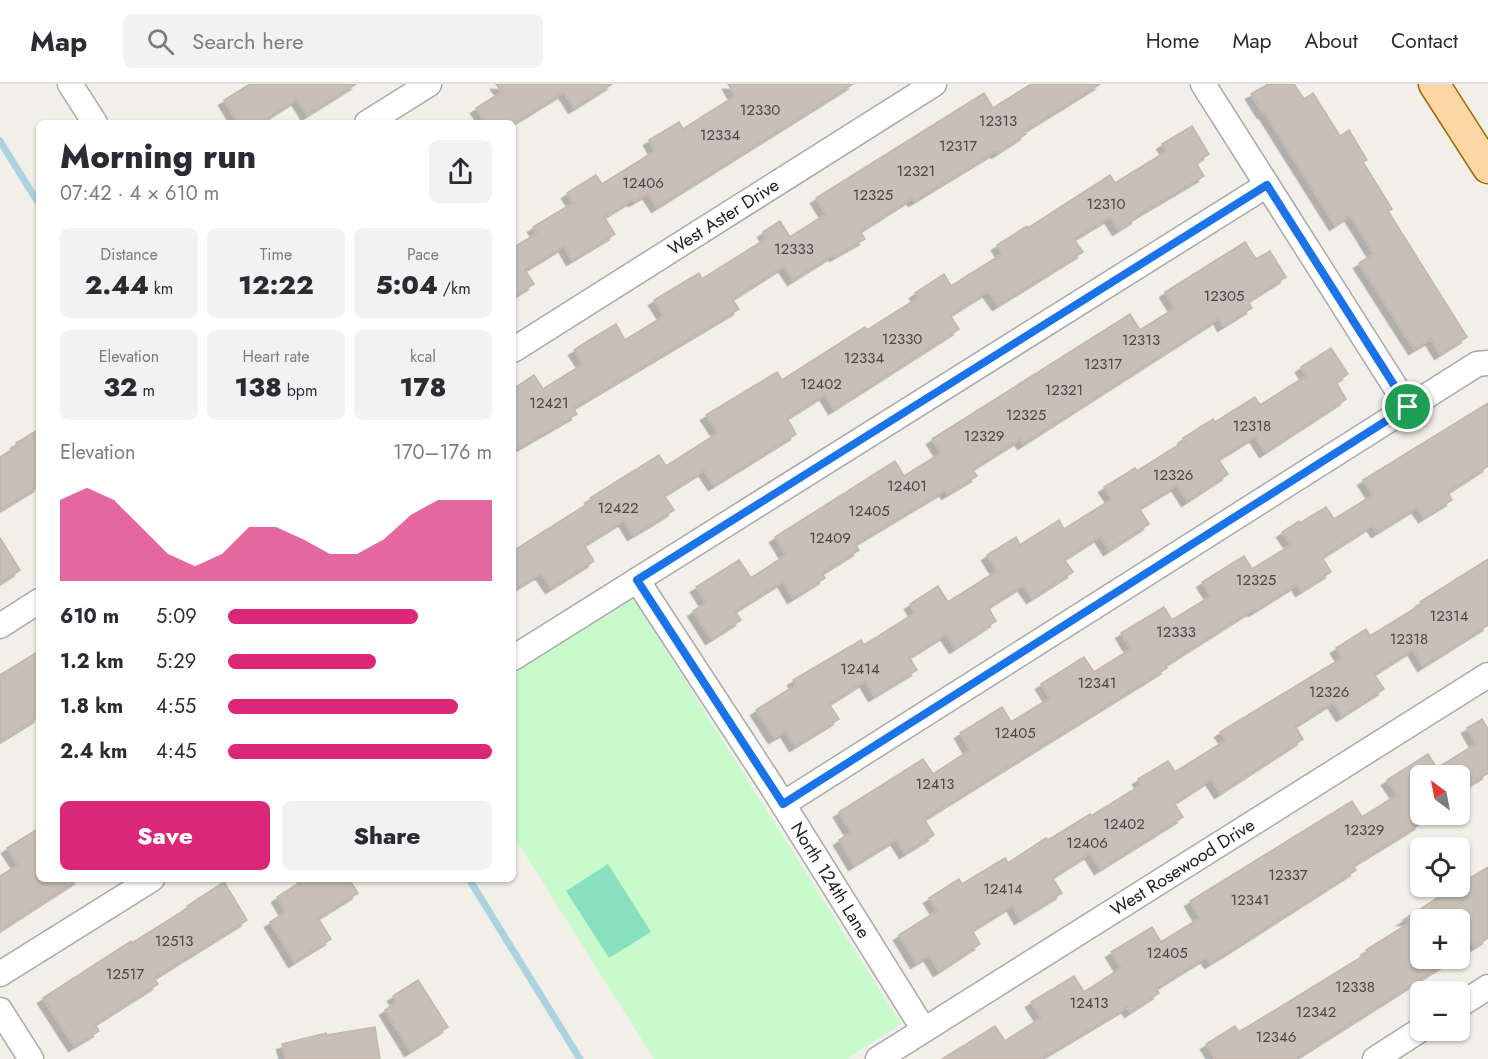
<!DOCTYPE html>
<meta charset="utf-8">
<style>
:root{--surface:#fff;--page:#f2f2f3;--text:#2b2b33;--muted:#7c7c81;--line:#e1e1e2;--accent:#db2777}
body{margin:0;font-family:Jost,sans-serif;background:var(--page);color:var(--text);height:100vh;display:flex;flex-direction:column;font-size:22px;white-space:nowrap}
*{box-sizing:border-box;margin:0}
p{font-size:20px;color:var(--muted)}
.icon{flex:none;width:33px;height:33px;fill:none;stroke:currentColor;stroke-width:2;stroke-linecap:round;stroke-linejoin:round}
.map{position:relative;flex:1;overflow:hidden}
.details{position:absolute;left:36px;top:36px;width:480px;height:762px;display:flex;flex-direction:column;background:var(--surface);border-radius:9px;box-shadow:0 2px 4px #0004}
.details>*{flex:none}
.needle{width:39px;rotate:328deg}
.fabs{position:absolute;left:1410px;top:681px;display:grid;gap:12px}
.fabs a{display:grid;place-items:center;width:60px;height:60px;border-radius:9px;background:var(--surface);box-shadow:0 2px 4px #0004;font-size:30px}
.pin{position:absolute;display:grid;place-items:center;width:51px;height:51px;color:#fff;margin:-26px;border:3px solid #fff;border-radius:50%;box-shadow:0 2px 6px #0007}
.round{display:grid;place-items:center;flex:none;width:63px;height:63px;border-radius:9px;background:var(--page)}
.head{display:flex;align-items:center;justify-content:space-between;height:102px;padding:0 24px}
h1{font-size:33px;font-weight:800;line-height:45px}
.stats{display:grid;grid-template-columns:repeat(3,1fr);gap:9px;height:102px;padding:6px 24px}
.stats div{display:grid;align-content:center;border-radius:9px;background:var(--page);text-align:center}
.stats b{font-size:26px;font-weight:800}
.stats small{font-size:16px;font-weight:400}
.stats p{font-size:16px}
.chart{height:168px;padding:12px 24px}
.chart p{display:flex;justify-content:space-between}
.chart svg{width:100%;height:108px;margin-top:6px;fill:var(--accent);opacity:.7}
.cta{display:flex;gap:12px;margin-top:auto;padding:12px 24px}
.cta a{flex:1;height:69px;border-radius:9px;background:var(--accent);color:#fff;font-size:24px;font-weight:800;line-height:69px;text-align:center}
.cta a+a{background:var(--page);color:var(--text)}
ul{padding:0 24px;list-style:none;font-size:20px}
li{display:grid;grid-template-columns:96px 72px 1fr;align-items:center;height:45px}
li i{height:15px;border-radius:8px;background:var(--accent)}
header{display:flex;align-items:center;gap:36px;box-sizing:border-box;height:84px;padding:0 30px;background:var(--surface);border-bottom:2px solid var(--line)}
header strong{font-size:28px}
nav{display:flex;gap:33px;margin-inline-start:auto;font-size:21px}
.search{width:420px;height:54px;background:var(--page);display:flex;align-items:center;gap:15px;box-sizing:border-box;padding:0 21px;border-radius:9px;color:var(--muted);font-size:22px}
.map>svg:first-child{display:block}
.park{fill:#c8facc}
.pitch{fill:#88e0be}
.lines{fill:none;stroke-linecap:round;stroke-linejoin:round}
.stream{stroke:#aad3df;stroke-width:7}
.building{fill:#c7bfb8;stroke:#c4b6ab;stroke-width:1.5;filter:url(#shadow)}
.minor-casing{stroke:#a9a9a9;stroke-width:27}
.major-casing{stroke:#a06b00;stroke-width:33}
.minor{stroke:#fff;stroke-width:24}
.major{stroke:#fcd6a4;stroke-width:30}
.route-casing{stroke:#fff;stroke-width:12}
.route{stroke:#1a73e8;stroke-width:8}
.labels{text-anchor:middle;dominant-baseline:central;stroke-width:6;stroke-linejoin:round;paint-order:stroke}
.number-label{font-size:15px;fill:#4b4948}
.street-label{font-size:18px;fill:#222;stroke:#fff}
</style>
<header>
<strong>Map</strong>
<div class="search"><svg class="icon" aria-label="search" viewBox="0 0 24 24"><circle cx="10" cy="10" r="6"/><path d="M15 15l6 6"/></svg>Search here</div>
<nav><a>Home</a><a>Map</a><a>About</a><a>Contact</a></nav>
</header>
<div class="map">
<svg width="1488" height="975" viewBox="0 0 1488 975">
<defs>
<filter id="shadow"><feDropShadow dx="-5.5" dy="5.5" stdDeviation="0" flood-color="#0004"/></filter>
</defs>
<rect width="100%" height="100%" fill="#f2efe9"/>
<path class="park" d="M633,514L901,940L847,975H654L513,751V590Z"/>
<path class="pitch" d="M608,780L651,848L609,874L566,807Z"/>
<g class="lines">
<g class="stream">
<path d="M0,57L39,120"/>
<path d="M469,795L580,975"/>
</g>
</g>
<g class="building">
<path d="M250,0H356L307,31L297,15L260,39H238L224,16Z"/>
<path d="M496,0H612L574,24L564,8L514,39H486L476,24L502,8Z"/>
<path d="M728,0H853L657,123L648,109L634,117L633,115L604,133L615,150L572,176L564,162L525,186L534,200L513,213V164L537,149L533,143L573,119L567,109L596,91L602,100L655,67L649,56L679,38L683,45L735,12Z"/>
<path d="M1031,0H1100L1024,47L1026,50L997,69L996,67L914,117L912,114L860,147L865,155L835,172L834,170L793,196L784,182L732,215L739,225L573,324L577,330L513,367V305L534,291L543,305L583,280L574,266L591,255L616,240L625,256L664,232L654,216L699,189L702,195L767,154L763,148L780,137L790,153L826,130L816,114L984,9L993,24Z"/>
<path d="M1268,0H1294L1304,15L1313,9L1340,52L1349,46L1367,76L1363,78L1392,125L1388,127L1467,253L1440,270L1431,255L1414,265L1359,179L1374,170L1350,131L1335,141L1264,28L1263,29L1251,10Z"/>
<path d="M1192,42L1209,70L1196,79L1204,92L1136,132L1137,134L1118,146L1110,133L1074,155L1083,168L998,221L988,207L950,231L959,245L834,325L825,310L787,334L796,350L714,401L704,386L664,411L674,426L658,436L633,451L624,436L584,461L594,477L551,504L541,489L513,506V467L592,417L590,414L659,371L666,382L718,349L706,331L777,288L782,296L865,243L867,246L918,214L915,209L944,190L951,202L1002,170L997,161L1027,142L1028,144L1110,91L1115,99L1167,67L1162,60Z"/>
<path d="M1245,158L1256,175L1270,167L1286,193L1248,217L1252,224L1223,242L1219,234L1023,360L1020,355L972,385L977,392L947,410L945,406L855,460L859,466L822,489L825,494L793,514L783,497L735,527L741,536L711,555L693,527L706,519L696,503L739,476L751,494L786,471L775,453L895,377L904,392L941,369L932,355L1130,230L1140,246L1175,224L1165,208Z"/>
<path d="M1331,264L1348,290L1336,298L1346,315L1265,368L1255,352L1218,375L1228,390L1187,417L1177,401L1139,424L1149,440L1109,466L1100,452L1064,475L1073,488L1032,514L1023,501L988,523L996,537L955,564L946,550L909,573L917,586L874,612L865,597L829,620L839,635L795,662L786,647L774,654L756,626L796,601L793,596L861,556L864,561L915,529L910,520L938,502L948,518L997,487L987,471L1016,453L1020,461L1059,436L1064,445L1112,415L1104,403L1135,384L1137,387L1185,357L1183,354L1213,335L1215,338L1255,313L1260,321L1306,292L1301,283Z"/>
<path d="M1488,319V382L1448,408L1452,416L1424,433L1417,423L1377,448L1372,441L1322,473L1331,488L1301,507L1297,500L1254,527L1253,525L1165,581L1167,584L924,735L934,751L905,769L896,755L854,781L839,756L851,748L839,728L923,675L933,690L970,666L960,649L1002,623L1011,638L1050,614L1041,600L1084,573L1094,588L1131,565L1121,549L1164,523L1172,536L1211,512L1202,498L1244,472L1252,485L1291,461L1282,448L1299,437L1300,439L1326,423L1334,435L1373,411L1363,396Z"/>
<path d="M39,345V402L0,426V373L18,362L16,359Z"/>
<path d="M0,454L20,486L0,499Z"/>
<path d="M1488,475V541L1423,582L1413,565L1374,590L1384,605L1342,632L1333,618L1295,642L1303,655L1220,709L1211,695L1174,719L1183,733L1100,785L1090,769L1052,793L1062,809L1020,835L1012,821L972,846L980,860L939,887L929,871L916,879L899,851L937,827L929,814L959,795L962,800L1005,774L1008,779L1046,754L1048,756L1090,730L1091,732L1141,701L1138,695L1168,677L1175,688L1226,656L1220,648L1342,574L1336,564L1366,545L1370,552L1422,520L1420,518Z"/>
<path d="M39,567V633L0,657V591Z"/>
<path d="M1482,635L1488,645V689L1460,707V692H1420V740L1353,781L1356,786L1239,861L1210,879L1206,873L1156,904L1159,909L1130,928L1127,923L1040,975H942L995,942L1005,957L1041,934L1031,918L1074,892L1084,908L1121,884L1111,868L1152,843L1161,858L1200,834L1190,817L1352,717L1362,733L1397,711L1387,696L1428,670L1437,684L1476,660L1467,644Z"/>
<path d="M39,744V795H79L0,846V792L18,781L7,764Z"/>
<path d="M1488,783V854L1474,863L1460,839V836H1420V874H1454L1295,975H1215L1206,960L1235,942L1239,948L1368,869L1366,866L1414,836H1403L1456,802H1460V800Z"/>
<path d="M305,795H349L358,809L318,834L331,855L294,878L270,838L286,828L277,813Z"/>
<path d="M224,798L247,836L154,894L158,900L95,940L99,947L74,962L43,914L131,857L132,859L188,824L187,822Z"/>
<path d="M418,896L448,943L410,967L385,926L397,918L393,912Z"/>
<path d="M375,943L380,975H286L282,960L326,949L327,951Z"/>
</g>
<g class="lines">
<defs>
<g id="minor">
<path d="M70,0L95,39"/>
<path d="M1203,0L1408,323"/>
<path d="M367,39L429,0"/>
<path id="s1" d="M513,266L934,0"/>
<path id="s2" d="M637,496L771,701L924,946"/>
<path d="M0,542L39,517"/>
<path d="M513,574L1267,101"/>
<path d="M783,720L1477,280L1488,279"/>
<path d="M0,890L152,795"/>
<path d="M1460,921L1488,903"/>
<path d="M0,926L31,975"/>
<path id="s3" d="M878,975L1488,591"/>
<path d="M1375,975L1420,946"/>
</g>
<path id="major" d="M1434,0L1488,84"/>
</defs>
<use href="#minor" class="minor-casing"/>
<use href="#major" class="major-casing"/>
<use href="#minor" class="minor"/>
<use href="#major" class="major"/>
</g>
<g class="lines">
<defs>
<path id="route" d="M1267,101L1408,323L783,720L637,496Z"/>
</defs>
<use href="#route" class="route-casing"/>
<use href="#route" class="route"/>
</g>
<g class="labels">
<g class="number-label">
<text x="760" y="26">12330</text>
<text x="998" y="37">12313</text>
<text x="720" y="51">12334</text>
<text x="958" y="62">12317</text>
<text x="916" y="87">12321</text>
<text x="643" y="99">12406</text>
<text x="873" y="111">12325</text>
<text x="1106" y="120">12310</text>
<text x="794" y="165">12333</text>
<text x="1224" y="212">12305</text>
<text x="902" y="255">12330</text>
<text x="1141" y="256">12313</text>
<text x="864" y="274">12334</text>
<text x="1103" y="280">12317</text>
<text x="821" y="300">12402</text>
<text x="1064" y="306">12321</text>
<text x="549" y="319">12421</text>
<text x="1026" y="331">12325</text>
<text x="1252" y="342">12318</text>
<text x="984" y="352">12329</text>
<text x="1173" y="391">12326</text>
<text x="907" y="402">12401</text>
<text x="618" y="424">12422</text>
<text x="869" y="427">12405</text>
<text x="830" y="454">12409</text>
<text x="1256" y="496">12325</text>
<text x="1449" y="532">12314</text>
<text x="1176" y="548">12333</text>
<text x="1409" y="555">12318</text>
<text x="860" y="585">12414</text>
<text x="1097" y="599">12341</text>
<text x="1329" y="608">12326</text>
<text x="1015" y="649">12405</text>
<text x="935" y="700">12413</text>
<text x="1124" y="740">12402</text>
<text x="1364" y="746">12329</text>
<text x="1087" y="759">12406</text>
<text x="1288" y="791">12337</text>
<text x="1003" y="805">12414</text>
<text x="1250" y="816">12341</text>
<text x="174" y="857">12513</text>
<text x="1167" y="869">12405</text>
<text x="125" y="890">12517</text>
<text x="1355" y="903">12338</text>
<text x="1089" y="919">12413</text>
<text x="1316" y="928">12342</text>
<text x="1276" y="953">12346</text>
</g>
<g class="street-label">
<text stroke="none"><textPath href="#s1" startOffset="249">West Aster Drive</textPath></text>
<text stroke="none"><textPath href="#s3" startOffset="360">West Rosewood Drive</textPath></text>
<text stroke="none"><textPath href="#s2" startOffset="357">North 124th Lane</textPath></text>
</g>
</g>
</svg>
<div class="fabs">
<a><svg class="needle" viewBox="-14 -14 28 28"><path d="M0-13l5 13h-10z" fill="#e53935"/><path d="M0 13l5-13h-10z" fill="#7c7c81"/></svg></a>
<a><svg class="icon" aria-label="locate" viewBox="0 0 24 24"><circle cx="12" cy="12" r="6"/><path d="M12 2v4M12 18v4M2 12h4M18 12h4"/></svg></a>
<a>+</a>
<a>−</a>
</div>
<div class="pin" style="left:1408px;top:323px;background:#1e9e55"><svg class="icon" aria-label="arrive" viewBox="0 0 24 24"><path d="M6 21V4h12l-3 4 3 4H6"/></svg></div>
<section class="details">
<div class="head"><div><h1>Morning run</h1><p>07:42 · 4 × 610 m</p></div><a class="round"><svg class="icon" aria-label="share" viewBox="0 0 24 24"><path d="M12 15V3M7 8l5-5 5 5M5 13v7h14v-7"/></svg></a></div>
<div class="stats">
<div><p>Distance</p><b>2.44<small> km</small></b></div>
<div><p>Time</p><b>12:22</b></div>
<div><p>Pace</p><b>5:04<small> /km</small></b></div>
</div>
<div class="stats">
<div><p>Elevation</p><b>32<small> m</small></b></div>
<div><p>Heart rate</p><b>138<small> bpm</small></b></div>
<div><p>kcal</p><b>178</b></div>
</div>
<div class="chart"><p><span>Elevation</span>170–176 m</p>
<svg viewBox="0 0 160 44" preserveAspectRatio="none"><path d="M0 44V11L10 6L20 11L30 22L40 33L50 38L60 33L70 22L80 22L90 27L100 33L110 33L120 27L130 17L140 11L150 11L160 11V44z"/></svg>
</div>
<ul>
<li><b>610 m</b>5:09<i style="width:72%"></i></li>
<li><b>1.2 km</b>5:29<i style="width:56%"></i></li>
<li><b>1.8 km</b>4:55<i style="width:87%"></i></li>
<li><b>2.4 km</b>4:45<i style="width:100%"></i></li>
</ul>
<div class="cta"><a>Save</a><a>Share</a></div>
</section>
</div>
